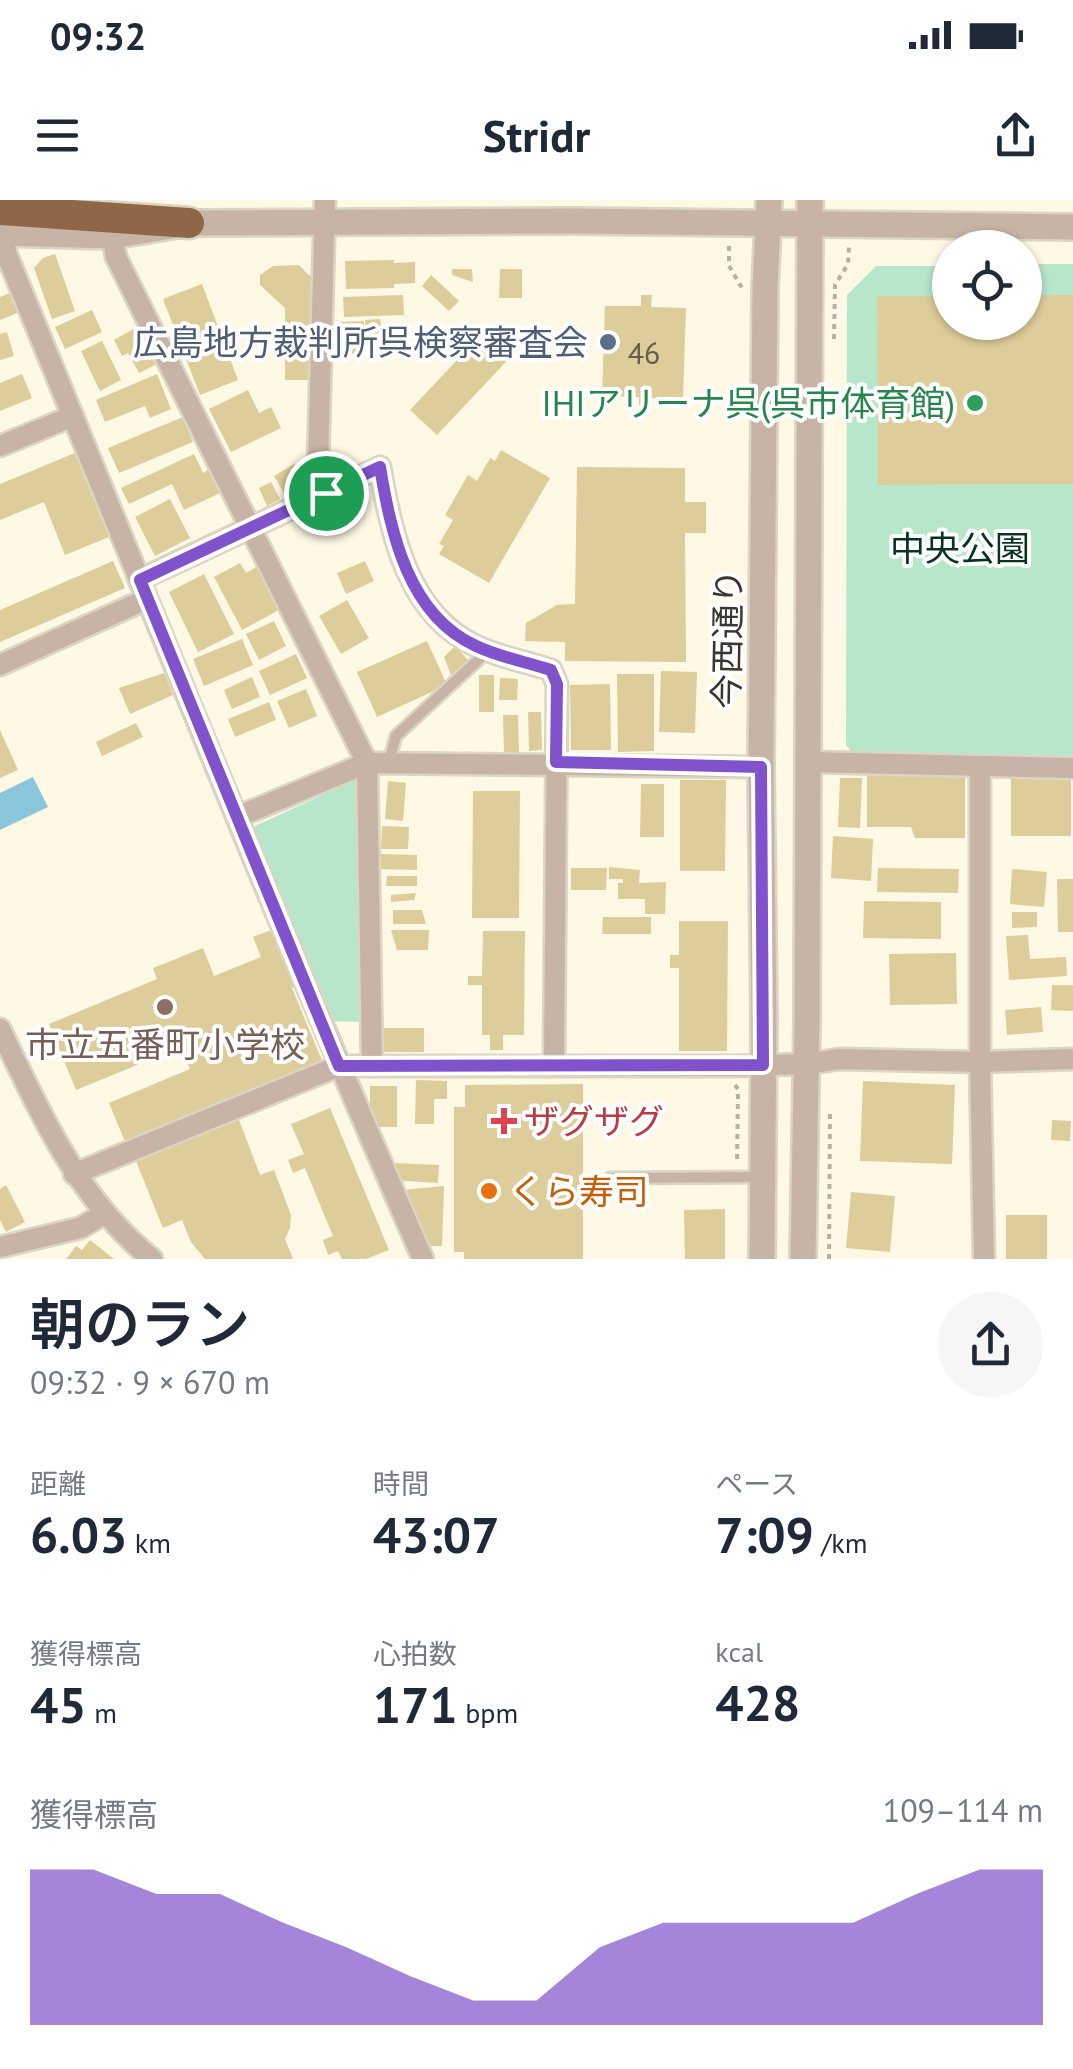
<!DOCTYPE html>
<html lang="ja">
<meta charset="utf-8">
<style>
:root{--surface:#fff;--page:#f6f6f7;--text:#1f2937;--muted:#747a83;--accent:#8052cb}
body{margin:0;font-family:"PT Sans","Noto Sans JP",sans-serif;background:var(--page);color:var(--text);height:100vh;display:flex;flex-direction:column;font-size:38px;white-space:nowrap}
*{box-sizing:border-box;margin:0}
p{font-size:32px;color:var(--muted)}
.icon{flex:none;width:55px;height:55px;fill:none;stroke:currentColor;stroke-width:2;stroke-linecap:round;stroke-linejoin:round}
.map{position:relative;height:1059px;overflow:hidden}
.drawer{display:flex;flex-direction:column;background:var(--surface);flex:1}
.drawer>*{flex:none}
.controls{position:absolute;left:932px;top:30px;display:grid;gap:20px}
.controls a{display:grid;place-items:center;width:110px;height:110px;border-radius:50%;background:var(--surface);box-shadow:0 2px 8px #0004;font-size:50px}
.pin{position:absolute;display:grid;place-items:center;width:85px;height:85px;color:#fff;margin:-42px;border:5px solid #fff;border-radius:50%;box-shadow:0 2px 10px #0007}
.round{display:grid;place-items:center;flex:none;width:105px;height:105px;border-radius:52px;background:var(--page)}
.headline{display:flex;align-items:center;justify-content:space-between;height:170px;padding:0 30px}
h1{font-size:55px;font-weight:600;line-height:75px}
.stats{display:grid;grid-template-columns:repeat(3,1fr);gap:15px;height:170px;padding:10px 30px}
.stats div{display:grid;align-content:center}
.stats b{font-size:50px;font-weight:600}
.stats small{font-size:28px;font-weight:400}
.stats p{font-size:28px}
.chart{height:280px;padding:20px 30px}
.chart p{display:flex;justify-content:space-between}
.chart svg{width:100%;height:180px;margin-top:10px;fill:var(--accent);opacity:.7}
.status{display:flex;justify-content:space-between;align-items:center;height:70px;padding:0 50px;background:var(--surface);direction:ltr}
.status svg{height:28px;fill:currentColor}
header{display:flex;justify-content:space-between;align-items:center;height:130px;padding:0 30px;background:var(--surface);font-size:45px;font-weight:600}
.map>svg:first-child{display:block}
.green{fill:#b7e6cb}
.water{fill:#8ac7dc}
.building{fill:#ddcd9a}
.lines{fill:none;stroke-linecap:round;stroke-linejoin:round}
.service-casing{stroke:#dbd5c3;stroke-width:15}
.minor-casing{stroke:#dbd5c3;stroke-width:25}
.tertiary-casing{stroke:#dbd5c3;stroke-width:30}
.motorway-casing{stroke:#dbd5c3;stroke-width:35}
.path{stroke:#b6b1a2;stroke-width:4;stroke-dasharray:5 5;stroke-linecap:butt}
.service{stroke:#c8b4a6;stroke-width:10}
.minor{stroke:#c8b4a6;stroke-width:20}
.tertiary{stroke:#c8b4a6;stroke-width:25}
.motorway{stroke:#8f6648;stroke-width:30}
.route-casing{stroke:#fff;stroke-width:20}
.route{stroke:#8052cb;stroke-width:12}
.service-dot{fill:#5c6f8a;stroke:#fff;stroke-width:4}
.leisure-dot{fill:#2e9e5b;stroke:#fff;stroke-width:4}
.education-dot{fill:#8d6e63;stroke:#fff;stroke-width:4}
.health-dot{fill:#e0444e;stroke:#fff;stroke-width:4}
.food-dot{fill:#e8710a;stroke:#fff;stroke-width:4}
.labels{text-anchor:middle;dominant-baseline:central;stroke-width:8;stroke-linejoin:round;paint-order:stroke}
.number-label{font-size:30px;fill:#625c4a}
.service-label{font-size:35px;fill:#4e5e75;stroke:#fff;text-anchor:end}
.leisure-label{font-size:35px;fill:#27864d;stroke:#fff;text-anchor:end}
.park-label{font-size:35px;fill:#073320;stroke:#fff}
.street-label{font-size:35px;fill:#39362f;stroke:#fff}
.education-label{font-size:35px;fill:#785e54;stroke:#fff}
.health-label{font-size:35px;fill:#be3a42;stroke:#fff;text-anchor:start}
.food-label{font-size:35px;fill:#c56008;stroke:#fff;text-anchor:start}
</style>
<div class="status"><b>09:32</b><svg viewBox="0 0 49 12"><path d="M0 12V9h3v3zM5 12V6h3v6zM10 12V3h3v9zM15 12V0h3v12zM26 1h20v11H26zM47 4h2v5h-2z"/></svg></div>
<header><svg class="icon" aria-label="menu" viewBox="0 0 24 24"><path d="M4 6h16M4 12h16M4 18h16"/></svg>Stridr<svg class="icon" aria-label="share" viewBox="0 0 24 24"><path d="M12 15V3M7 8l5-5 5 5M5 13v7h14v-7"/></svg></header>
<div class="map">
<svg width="1073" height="1059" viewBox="0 0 1073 1059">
<rect width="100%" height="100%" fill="#fef8e4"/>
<g class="green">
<path d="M1025,64H1073V557L857,558L846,545L847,95L876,66H950V122H1025Z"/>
<path d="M357,579L363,822L330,821L253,627Z"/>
</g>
<path class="water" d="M33,577L48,607L0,630V593Z"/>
<g class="building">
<path d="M55,54L75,111L52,119L34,68L43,58Z"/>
<path d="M394,60V63L415,62V83L394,84V88L346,89L345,61Z"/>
<path d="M299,65L311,77L312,180H285V108L260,85V75L273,66Z"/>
<path d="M452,69H472L473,82L452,75Z"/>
<path d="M500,69H522V98H499Z"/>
<path d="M431,75L459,101L449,111L422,86Z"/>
<path d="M202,84L238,180L200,195L163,99Z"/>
<path d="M13,92L20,112L0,120V97Z"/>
<path d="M403,95L404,115L344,117L343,97Z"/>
<path d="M641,95H652L651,107L686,108L683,199L649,198V205H639V197L602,196L605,106H641Z"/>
<path d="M1025,95H1073V284L878,285L877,96H950V122H1025Z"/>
<path d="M92,110L102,132L65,149L55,127Z"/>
<path d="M380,119L381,125H389V135L381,136V141H366L365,120Z"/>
<path d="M364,121V154H339V122Z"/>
<path d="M491,124L518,149L437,235L410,210Z"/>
<path d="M137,127L157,164L139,173L128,153L122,156L114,140Z"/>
<path d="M7,132L14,156L0,160V134Z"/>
<path d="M102,141L121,180L100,191L81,151Z"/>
<path d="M22,174L32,198L0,211V183Z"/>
<path d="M157,174L171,209L150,218L145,206L105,222L96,200Z"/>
<path d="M248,190L259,213L271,207L281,228L231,252L209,209Z"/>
<path d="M183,217L193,242L119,273L108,248Z"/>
<path d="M501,250L550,278L489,383L439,354L444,346L439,344L453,320L445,315L468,275L477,281L490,258L495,261Z"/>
<path d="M75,253L109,337L65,355L44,302L0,320V284Z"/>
<path d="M194,254L203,273L209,269L220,293L184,310L172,284L129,304L121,288Z"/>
<path d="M294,264L307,286L287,298L274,276Z"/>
<path d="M577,267L685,268V302H706V333H685L686,462L565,461V442L525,441L526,423L557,405L575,404Z"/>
<path d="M271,282L280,299L267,306L259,288Z"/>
<path d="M170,299L190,338L155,356L135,317Z"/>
<path d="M113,361L125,388L0,442V410Z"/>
<path d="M365,361L374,381L346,394L337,373Z"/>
<path d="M240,363L246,373L258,366L281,409L242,430L214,377Z"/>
<path d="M204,374L234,434L198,452L169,392Z"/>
<path d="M347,400L369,438L341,454L319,416Z"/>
<path d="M274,421L286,446L259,460L246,434Z"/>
<path d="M242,439L253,465L204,486L193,459Z"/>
<path d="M427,441L447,485L377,517L357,472Z"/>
<path d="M455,446L468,460L451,475L444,457Z"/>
<path d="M296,454L307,478L270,495L259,471Z"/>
<path d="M661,471L697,472L695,533L659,532Z"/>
<path d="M164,473L173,495L130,514L119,488Z"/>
<path d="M617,474H654V551L618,552Z"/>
<rect x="479" y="475" width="15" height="37"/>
<path d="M252,477L260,497L232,509L224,490Z"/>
<path d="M500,478L518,479L517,500H499Z"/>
<path d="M610,484L611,550H571L570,485Z"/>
<path d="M306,489L317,516L289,528L277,501Z"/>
<path d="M269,502L276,520L235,537L228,519Z"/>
<path d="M528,512H541L542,550L529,551Z"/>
<path d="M503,515H518L519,553H504Z"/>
<path d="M136,523L143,537L102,556L96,542Z"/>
<path d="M0,530L18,570L0,578Z"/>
<path d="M867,575H965V638H915L911,627H867Z"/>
<path d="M840,578H862L860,628L838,627Z"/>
<path d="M1071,578V636H1011V579Z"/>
<path d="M680,580H726L725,671H680Z"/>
<path d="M388,581L406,583L403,621L385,619Z"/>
<path d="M641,584H664V637H640Z"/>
<path d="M473,591H520L519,718H472Z"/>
<path d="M382,626L409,627L408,649H381Z"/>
<path d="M833,636L873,639L871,681L831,678Z"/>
<path d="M378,654L417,655V670L377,669Z"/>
<path d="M609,667L640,670L639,683L666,682L665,714H645V699H618V683H623V679H609Z"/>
<path d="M571,668H607L606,690H571Z"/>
<path d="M878,668L959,669L958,693L877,692Z"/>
<path d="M1012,669L1047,672L1044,707L1010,704Z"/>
<path d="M387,676H417V686H386Z"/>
<path d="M1057,679H1073V732H1058Z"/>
<path d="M416,693L414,700L391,702V695Z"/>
<path d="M864,701L941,702V739L863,738Z"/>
<path d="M393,710H422L426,724H393Z"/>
<path d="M1012,712H1037V727L1012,728Z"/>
<path d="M603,717H651V734H602Z"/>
<path d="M679,721H728L727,851H679V768H670V755H679Z"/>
<path d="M274,729L297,786L292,788L323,863L126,944L109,903L190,869L181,847L76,890L49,824L157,779L153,768L203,748L214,776L261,757L253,737Z"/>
<path d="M391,730H429L428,750H397Z"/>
<path d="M483,731H525L524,835H503V850H490V835H482V785H468V776H482Z"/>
<path d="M1028,735L1030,759L1066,757L1067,776L1009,780L1006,736Z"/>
<path d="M956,753L957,804L890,805L889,754Z"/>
<path d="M1052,785H1073V811L1051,810Z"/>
<path d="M1041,807L1043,832L1007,835L1005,810Z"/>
<rect x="382" y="828" width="42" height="24"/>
<path d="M416,880L447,881V899H434V924H415Z"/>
<path d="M863,881L955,885L952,964L860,961Z"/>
<path d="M583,884V984H599V1003H583V1059H464V1052H454V907H465V885Z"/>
<rect x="370" y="886" width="27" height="41"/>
<path d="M330,908L389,1050L366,1059H342L338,1051L328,1055L323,1040L333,1036L305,968L293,973L288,960L304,954L291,924Z"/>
<path d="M239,920L260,975L274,970L291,1015L290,1028L285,1039L293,1059H205L191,1042L182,1020L163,1028L136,961Z"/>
<path d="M1052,920L1071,921L1070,941L1051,940Z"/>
<path d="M393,963L439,965L438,983L391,980Z"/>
<path d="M6,985L25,1022L6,1032L0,1020V989Z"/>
<path d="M444,986L442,1046H429L402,990Z"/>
<path d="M851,992L895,996L890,1052L846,1048Z"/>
<path d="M725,1009V1059H685L684,1010Z"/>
<rect x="1006" y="1015" width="41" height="44"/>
<path d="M90,1040L114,1059H66L76,1046L82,1050Z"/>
</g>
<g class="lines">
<defs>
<g id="service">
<path d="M389,562L396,536L489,450"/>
<path d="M610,978L761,977"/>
</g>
<g id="minor">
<path d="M325,0L318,265L326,293"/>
<path d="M4,34L6,53C144,389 278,726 423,1059"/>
<path d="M112,36L116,57L367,563L372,866"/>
<path d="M0,246L73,216"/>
<path d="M139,380L380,267C391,334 408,414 476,446C499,457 527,462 551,470L557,484L554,864"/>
<path d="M0,465L147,399"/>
<path d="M809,562L1073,568"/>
<path d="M980,567V862L984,1059"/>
<path d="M237,617L367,563L761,567"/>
<path d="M0,829C41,914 77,998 152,1059"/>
<path d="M74,974L339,866H732L806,864L839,859L980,862L1073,859"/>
<path d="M0,1047L80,1028L104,1014"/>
</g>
<g id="tertiary">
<path d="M0,33L112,36L189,23L574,21L1073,27"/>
<path d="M762,1059L764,819L761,567L765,88L769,0"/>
<path d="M803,1059L807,819L810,0"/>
</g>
<path id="motorway" d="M0,10L189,23"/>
</defs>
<use href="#service" class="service-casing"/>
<use href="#minor" class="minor-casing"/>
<use href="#tertiary" class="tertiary-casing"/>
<use href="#motorway" class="motorway-casing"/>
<g class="path">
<path d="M729,46V66L742,88"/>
<path d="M834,139L835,85L848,64L849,47"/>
<path d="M735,885L738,889L737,964"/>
<path d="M829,1059L830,914"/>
</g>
<use href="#service" class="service"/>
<use href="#minor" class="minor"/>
<use href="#tertiary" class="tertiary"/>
<use href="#motorway" class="motorway"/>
</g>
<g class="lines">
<defs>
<path id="route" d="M380,267C391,333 408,415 476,446C499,457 527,462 551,470L557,484L556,562L761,567L763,865L339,866L140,380Z"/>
</defs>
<use href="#route" class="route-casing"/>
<use href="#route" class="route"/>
</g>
<circle class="service-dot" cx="608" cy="142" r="10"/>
<circle class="leisure-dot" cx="975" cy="203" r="10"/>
<circle class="education-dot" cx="165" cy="807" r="10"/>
<path class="health-dot" d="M499 906h10v10h10v10h-10v10h-10v-10h-10v-10h10z"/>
<circle class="food-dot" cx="489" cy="991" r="10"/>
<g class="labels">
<g class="number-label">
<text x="644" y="152">46</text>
</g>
<g class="service-label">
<text x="588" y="142">広島地方裁判所呉検察審査会</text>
</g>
<g class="leisure-label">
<text x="955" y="203">IHIアリーナ呉(呉市体育館)</text>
</g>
<g class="park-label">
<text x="960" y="348">中央公園</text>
</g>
<g class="street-label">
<text transform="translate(727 439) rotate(-89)">今西通り</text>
</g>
<g class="education-label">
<text x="165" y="844">市立五番町小学校</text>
</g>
<g class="health-label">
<text x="524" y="921">ザグザグ</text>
</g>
<g class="food-label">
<text x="509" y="991">くら寿司</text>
</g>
</g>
</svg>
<div class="controls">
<a><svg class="icon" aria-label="locate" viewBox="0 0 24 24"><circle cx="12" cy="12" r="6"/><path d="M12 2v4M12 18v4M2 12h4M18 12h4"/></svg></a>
</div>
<div class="pin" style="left:326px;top:293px;background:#1e9e55"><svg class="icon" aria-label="arrive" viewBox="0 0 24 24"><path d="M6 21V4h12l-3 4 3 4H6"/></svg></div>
</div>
<section class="drawer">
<div class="headline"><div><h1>朝のラン</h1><p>09:32 · 9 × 670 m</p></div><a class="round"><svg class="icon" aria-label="share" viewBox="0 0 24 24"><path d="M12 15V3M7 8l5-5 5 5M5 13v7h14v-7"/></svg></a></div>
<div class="stats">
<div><p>距離</p><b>6.03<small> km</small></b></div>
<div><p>時間</p><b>43:07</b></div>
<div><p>ペース</p><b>7:09<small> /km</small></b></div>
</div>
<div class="stats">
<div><p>獲得標高</p><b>45<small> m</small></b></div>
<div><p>心拍数</p><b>171<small> bpm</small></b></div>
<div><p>kcal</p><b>428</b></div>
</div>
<div class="chart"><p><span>獲得標高</span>109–114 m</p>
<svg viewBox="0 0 160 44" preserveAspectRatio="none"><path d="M0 44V6L10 6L20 12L30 12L40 19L50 25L60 32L70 38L80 38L90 25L100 19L110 19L120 19L130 19L140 12L150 6L160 6V44z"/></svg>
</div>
</section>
